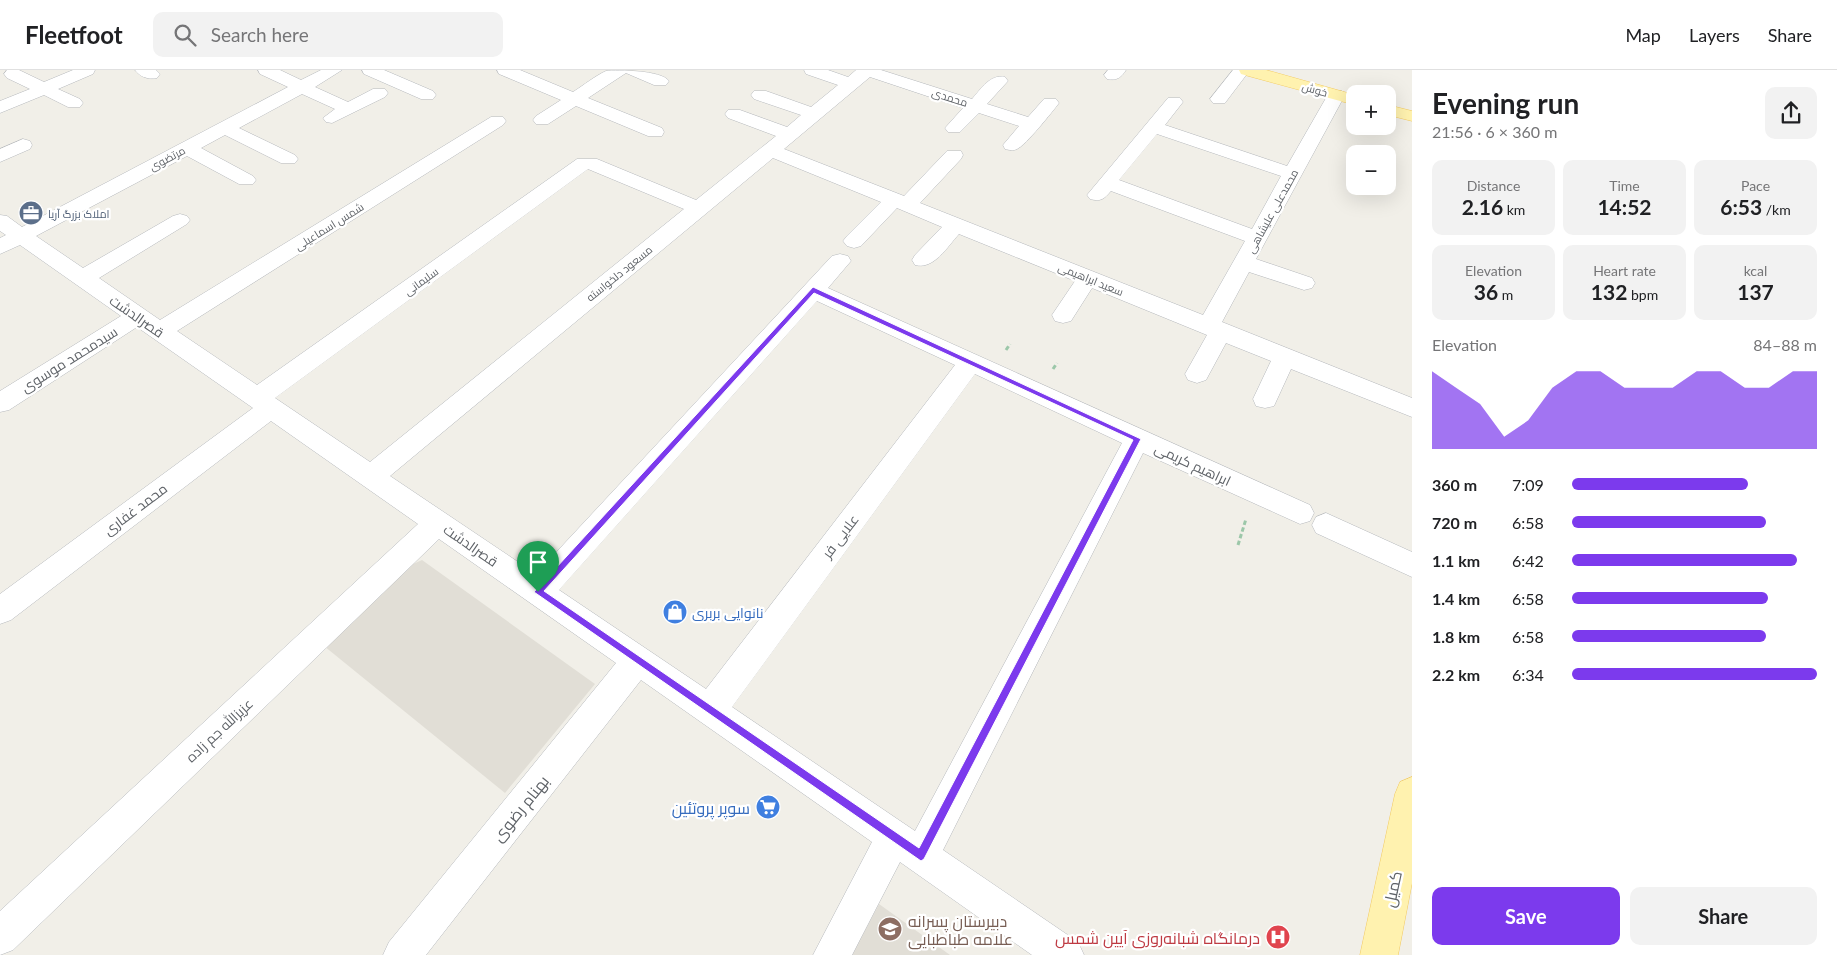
<!DOCTYPE html>
<meta charset="utf-8">
<style>
:root{--surface:#fff;--page:#f2f2f2;--text:#202124;--muted:#757577;--line:#e0e0e0;--accent:#7c3aed}
body{margin:0;font-family:Lato,Cairo,sans-serif;background:var(--page);color:var(--text);height:100vh;display:flex;flex-direction:column;font-size:19px;white-space:nowrap}
*{box-sizing:border-box;margin:0}
p{font-size:16px;color:var(--muted)}
.icon{flex:none;width:28px;height:28px;fill:none;stroke:currentColor;stroke-width:2;stroke-linecap:round;stroke-linejoin:round}
.map{position:relative;flex:1;overflow:hidden}
.panel{display:flex;flex-direction:column;background:var(--surface);width:425px}
.panel>*{flex:none}
.controls{position:absolute;left:1346px;top:15px;display:grid;gap:10px}
.controls a{display:grid;place-items:center;width:50px;height:50px;border-radius:10px;background:var(--surface);box-shadow:0 5px 20px #0002;font-size:25px}
.pin{position:absolute;display:grid;place-items:center;width:42px;height:42px;color:#fff;margin:-51px -21px;border-radius:50% 50% 50% 0;rotate:-45deg;box-shadow:0 0 5px #0007}
.pin .icon{rotate:45deg}
.round{display:grid;place-items:center;flex:none;width:52px;height:52px;border-radius:10px;background:var(--page)}
.summary{display:flex;align-items:center;justify-content:space-between;height:85px;padding:0 20px}
h1{font-size:28px;font-weight:700;line-height:38px}
.figures{display:grid;grid-template-columns:repeat(3,1fr);gap:8px;height:85px;padding:5px 20px}
.figures div{display:grid;align-content:center;border-radius:10px;background:var(--page);text-align:center}
.figures b{font-size:21px;font-weight:700}
.figures small{font-size:14px;font-weight:400}
.figures p{font-size:14px}
.chart{height:140px;padding:10px 20px}
.chart p{display:flex;justify-content:space-between}
.chart svg{width:100%;height:90px;margin-top:5px;fill:var(--accent);opacity:.7}
.button{display:flex;gap:10px;margin-top:auto;padding:10px 20px}
.button a{flex:1;height:58px;border-radius:10px;background:var(--accent);color:#fff;font-size:20px;font-weight:700;line-height:58px;text-align:center}
.button a+a{background:var(--page);color:var(--text)}
ul{padding:0 20px;list-style:none;font-size:16px}
li{display:grid;grid-template-columns:80px 60px 1fr;align-items:center;height:38px}
li i{height:12px;border-radius:6px;background:var(--accent)}
header{display:flex;align-items:center;gap:30px;box-sizing:border-box;height:70px;padding:0 25px;background:var(--surface);border-bottom:1px solid var(--line)}
header strong{font-size:24px}
nav{display:flex;gap:28px;margin-inline-start:auto;font-size:18px}
.search{width:350px;height:45px;background:var(--page);display:flex;align-items:center;gap:12px;box-sizing:border-box;padding:0 18px;border-radius:10px;color:var(--muted);font-size:19px}
main{display:flex;flex:1;min-height:0}
.map>svg:first-child{display:block}
.education{fill:#e1ded6}
.lines{fill:none;stroke-linecap:round;stroke-linejoin:round}
.minor-casing{stroke:#b5b8bc;stroke-width:1}
.major-casing{stroke:#f2c960;stroke-width:1}
.path{stroke:#9cc7a9;stroke-width:3;stroke-dasharray:4.5 2.5;stroke-linecap:butt}
.minor{fill:#fff;fill-rule:evenodd}
.major{fill:#fff2af;fill-rule:evenodd}
.route{fill:#7c3aed;stroke:#fff;fill-rule:evenodd}
.labels{text-anchor:middle;dominant-baseline:central;stroke-width:4.5;stroke-linejoin:round;paint-order:stroke}
.far-street-label{font-size:11px;fill:#5f6368;stroke:#fff}
.far-service-label{font-size:11px;fill:#4e5e75;stroke:#fff;text-anchor:start}
.street-label{font-size:14px;fill:#5f6368;stroke:#fff}
.shop-label{font-size:14px;fill:#366cbe;stroke:#fff;text-anchor:start}
.near-shop-label{font-size:16px;fill:#366cbe;stroke:#fff;text-anchor:end}
.near-street-label{font-size:16px;fill:#5f6368;stroke:#fff}
.near-education-label{font-size:16px;fill:#785e54;stroke:#fff;text-anchor:start}
.near-health-label{font-size:16px;fill:#be3a42;stroke:#fff;text-anchor:end}
</style>
<header>
<strong>Fleetfoot</strong>
<div class="search"><svg class="icon" aria-label="search" viewBox="0 0 24 24"><circle cx="10" cy="10" r="6"/><path d="M15 15l6 6"/></svg>Search here</div>
<nav><a>Map</a><a>Layers</a><a>Share</a></nav>
</header>
<main>
<div class="map">
<svg width="1412" height="885" viewBox="0 0 1412 885">
<rect width="100%" height="100%" fill="#f1efe8"/>
<g class="education">
<path d="M422,490L595,614L505,723L324,576L411,495Z"/>
<path d="M879,834L950,885H852Z"/>
</g>
<g class="lines">
<defs>
<g id="minor">
<path d="M7,0H19L44,12L73,0H95L93,4L58,19L80,29L83,33L80,37H68L44,25L0,43V31L30,19L7,8L4,4Z"/>
<path d="M135,0H156L160,4L157,8C149,10 140,7 135,0Z"/>
<path d="M258,0H280L301,10L321,0H342L315,17L348,32L373,19H385L388,23L385,27L332,53L326,52L323,48L335,39L302,24L239,58L295,85L298,89L295,93H281L225,65L201,78L253,106L256,110L253,114H239L187,86L36,166L83,198L173,146L180,144L187,146L190,150L187,154L99,208L160,250L491,47H503L506,51L503,55L177,261L257,315L577,89H597L696,130L776,66L728,48L725,44L728,40H740L787,57L801,45L754,29L751,25L754,21H766L811,37L838,15L806,4L804,0H828L848,7L856,0H881L972,29C981,19 990,4 1005,7L1008,11L987,34L1028,47L1044,29H1056L1059,33C1053,41 1025,76 1017,79C1013,81 1009,80 1005,79L1003,75L1019,56L979,43L960,62H948L945,58L963,38L870,7L784,79L904,126L947,81H961L963,85L961,89L920,133L1203,245L1245,171L1111,121C1104,129 1101,132 1090,129L1087,125L1168,28H1180L1183,32L1165,55L1287,96L1330,21H1342L1345,25L1256,189L1312,208L1315,213L1312,218L1304,220L1249,202L1222,252L1412,328V347L1291,299L1274,336L1265,338L1256,336L1253,329L1271,291L1226,273L1206,310L1197,313L1188,310L1185,304L1207,265L1092,218L1071,251L1063,253L1055,251L1052,245L1075,211L959,164C947,177 934,200 915,195L912,190L915,185L942,157L897,138L861,176L854,178L847,176L843,171L847,166L881,132L773,88L390,406L536,504L832,186L840,184L848,186L851,191L828,218L1310,435L1314,443L1310,451L1300,454L1143,383L943,780L1078,872L1084,885H1032L900,792L852,885H813L872,772L641,610L426,885H383L389,872L616,593L439,469L13,880L0,885V841L418,454L271,351L11,550L0,554V524L253,338L137,257L9,340L0,342V321L121,246L20,175L0,184V168L6,165L0,161V145L7,146L22,157L288,17L260,4ZM1157,64L1281,106L1252,159L1119,110ZM588,99L684,139L370,392L275,328ZM817,231L955,295L706,619L559,520ZM975,304L1122,373L915,761L732,637Z"/>
<path d="M362,0H384L433,21L436,25L433,29H421L364,4Z"/>
<path d="M497,0H520L573,22C584,15 595,6 606,1C618,0 661,0 669,11L666,15H654L626,3L588,28L662,58L664,62L662,66H648L576,36L548,54H536L533,50L536,46L561,30L499,4Z"/>
<path d="M1108,0H1126C1121,8 1116,11 1107,9L1104,5Z"/>
<path d="M1233,0H1250L1225,33H1213L1210,29Z"/>
<path d="M23,69L30,71L32,75L30,79L0,92V79Z"/>
<path d="M1326,443L1412,482V507L1316,463L1312,455L1316,447Z"/>
</g>
<g id="major">
<path d="M1239,0H1266L1355,25V35L1241,4Z"/>
<path d="M1388,35L1412,41V51L1388,45Z"/>
<path d="M1412,707V813L1398,885H1360L1395,724L1400,712Z"/>
</g>
</defs>
<use href="#minor" class="minor-casing"/>
<use href="#major" class="major-casing"/>
<g class="path">
<path d="M1006,280L1010,274"/>
<path d="M1053,299L1057,293"/>
<path d="M1238,475L1246,449"/>
</g>
<use href="#minor" class="minor"/>
<use href="#major" class="major"/>
</g>
<path class="route" d="M813,217L1141,369L924,789L921,791L534,522ZM814,223L1133,370L919,778L544,521Z"/>
<defs>
<symbol id="office-disc" viewBox="-11 -11 22 22"><circle r="9.5" fill="#5c6f8a" stroke="#fff"/><path d="M-6-3h4V-5.5h4V-3h4V5H-6ZM-1-4.5V-3h2v-1.5ZM-6 0V1H6V0Z" fill="#fff"/></symbol>
<symbol id="shop-disc" viewBox="-11 -11 22 22"><circle r="9.5" fill="#3f7fe0" stroke="#fff"/><path d="M-5-2.5h2.3a2.7 3.5 0 0 1 5.4 0H5L5.5 6h-11ZM-1.5-2.5h3a1.5 2.3 0 0 0-3 0Z" fill="#fff"/></symbol>
<symbol id="supermarket-disc" viewBox="-11 -11 22 22"><circle r="9.5" fill="#3f7fe0" stroke="#fff"/><path d="M-6-5.5h2.5l.6 2H6L4.5 2H-2.5L-4.4-4H-6ZM-1.5 3.2a1.3 1.3 0 1 0 .1 0ZM3 3.2a1.3 1.3 0 1 0 .1 0Z" fill="#fff"/></symbol>
<symbol id="school-disc" viewBox="-11 -11 22 22"><circle r="9.5" fill="#8d6e63" stroke="#fff"/><path d="M0-5L7-2L0 1L-7-2ZM-4 1L0 2.5L4 1V4Q0 6-4 4Z" fill="#fff"/></symbol>
<symbol id="hospital-disc" viewBox="-11 -11 22 22"><circle r="9.5" fill="#e0444e" stroke="#fff"/><path d="M-5-5h3v3.5h4V-5h3V5h-3V1.5h-4V5h-3Z" fill="#fff"/></symbol>
</defs>
<g fill-rule="evenodd">
<use href="#office-disc" x="17" y="129" width="28" height="28"/>
<use href="#shop-disc" x="661" y="528" width="28" height="28"/>
<use href="#supermarket-disc" x="754" y="723" width="28" height="28"/>
<use href="#school-disc" x="876" y="845" width="28" height="28"/>
<use href="#hospital-disc" x="1264" y="853" width="28" height="28"/>
</g>
<g class="labels">
<g class="far-street-label">
<text transform="translate(1315 19) rotate(16)">خوش</text>
<text transform="translate(950 27) rotate(18)">محمدی</text>
<text transform="translate(167 88) rotate(-28)">مرتضوی</text>
<text transform="translate(1272 141) rotate(-61)">محمدعلی علیشاهی</text>
<text transform="translate(329 156) rotate(-32)">شمس اسماعیلی</text>
<text transform="translate(619 203) rotate(-39)">مسعود دلخواسته</text>
<text transform="translate(1091 209) rotate(22)">سعید ابراهیمی</text>
<text transform="translate(421 211) rotate(-36)">سلیمانی</text>
</g>
<g class="far-service-label">
<text x="48" y="143">املاک بزرگ آریا</text>
</g>
<g class="street-label">
<text transform="translate(137 246) rotate(35)">قصرالدشت</text>
<text transform="translate(69 289) rotate(-32)">سیدمحمد موسوی</text>
<text transform="translate(1193 394) rotate(25)">ابراهیم کریمی</text>
<text transform="translate(135 439) rotate(-37)">محمد غفاری</text>
<text transform="translate(840 466) rotate(-53)">علایی فر</text>
<text transform="translate(471 475) rotate(35)">قصرالدشت</text>
<text transform="translate(219 660) rotate(-43)">عزیزالله جم زاده</text>
</g>
<g class="shop-label">
<text x="692" y="542">نانوایی بربری</text>
</g>
<g class="near-shop-label">
<text x="750" y="737">سوپر پروتئین</text>
</g>
<g class="near-street-label">
<text transform="translate(520 738) rotate(-51)">بهنام رضوی</text>
<text transform="translate(1392 819) rotate(-78)">کمیل</text>
</g>
<g class="near-education-label">
<text x="908" y="850">دبیرستان پسرانه<tspan x="908" dy="18">علامه طباطبایی</tspan></text>
</g>
<g class="near-health-label">
<text x="1260" y="867">درمانگاه شبانه‌روزی آیین شمس</text>
</g>
</g>
</svg>
<div class="controls">
<a>+</a>
<a>−</a>
</div>
<div class="pin" style="left:538px;top:522px;background:#1e9e55"><svg class="icon" aria-label="arrive" viewBox="0 0 24 24"><path d="M6 21V4h12l-3 4 3 4H6"/></svg></div>
</div>
<section class="panel">
<div class="summary"><div><h1>Evening run</h1><p>21:56 · 6 × 360 m</p></div><a class="round"><svg class="icon" aria-label="share" viewBox="0 0 24 24"><path d="M12 15V3M7 8l5-5 5 5M5 13v7h14v-7"/></svg></a></div>
<div class="figures">
<div><p>Distance</p><b>2.16<small> km</small></b></div>
<div><p>Time</p><b>14:52</b></div>
<div><p>Pace</p><b>6:53<small> /km</small></b></div>
</div>
<div class="figures">
<div><p>Elevation</p><b>36<small> m</small></b></div>
<div><p>Heart rate</p><b>132<small> bpm</small></b></div>
<div><p>kcal</p><b>137</b></div>
</div>
<div class="chart"><p><span>Elevation</span>84–88 m</p>
<svg viewBox="0 0 160 44" preserveAspectRatio="none"><path d="M0 44V6L10 14L20 22L30 38L40 30L50 14L60 6L70 6L80 14L90 14L100 14L110 6L120 6L130 14L140 14L150 6L160 6V44z"/></svg>
</div>
<ul>
<li><b>360 m</b>7:09<i style="width:72%"></i></li>
<li><b>720 m</b>6:58<i style="width:79%"></i></li>
<li><b>1.1 km</b>6:42<i style="width:92%"></i></li>
<li><b>1.4 km</b>6:58<i style="width:80%"></i></li>
<li><b>1.8 km</b>6:58<i style="width:79%"></i></li>
<li><b>2.2 km</b>6:34<i style="width:100%"></i></li>
</ul>
<div class="button"><a>Save</a><a>Share</a></div>
</section>
</main>
